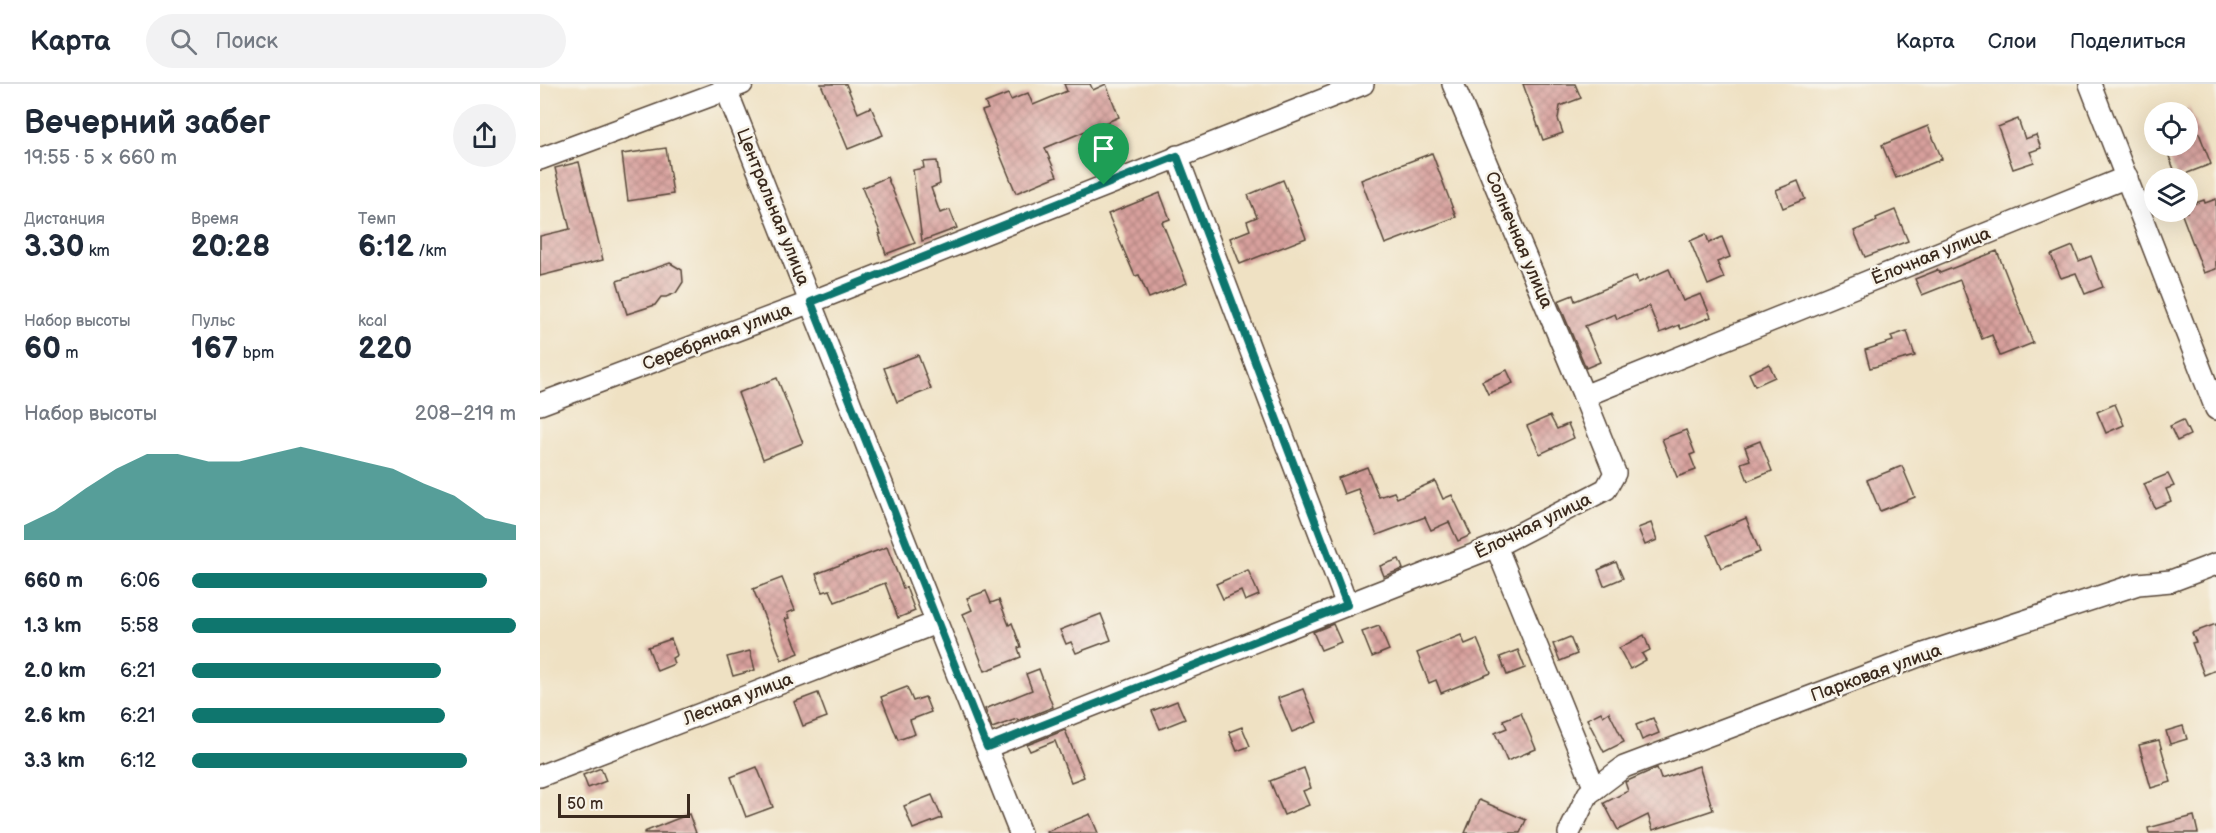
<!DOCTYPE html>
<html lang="ru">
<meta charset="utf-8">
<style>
:root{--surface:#fff;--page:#f2f2f3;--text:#1f2937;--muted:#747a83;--line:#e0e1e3;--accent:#0f766e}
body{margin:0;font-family:"Balsamiq Sans",sans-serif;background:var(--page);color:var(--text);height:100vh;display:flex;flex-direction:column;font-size:22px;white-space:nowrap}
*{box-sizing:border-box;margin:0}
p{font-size:20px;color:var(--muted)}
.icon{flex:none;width:33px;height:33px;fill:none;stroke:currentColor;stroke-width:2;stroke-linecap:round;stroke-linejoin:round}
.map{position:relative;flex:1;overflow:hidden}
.drawer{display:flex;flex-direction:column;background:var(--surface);width:540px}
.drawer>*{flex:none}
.fabs{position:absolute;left:1604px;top:18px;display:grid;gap:12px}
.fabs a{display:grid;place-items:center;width:54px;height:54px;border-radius:50%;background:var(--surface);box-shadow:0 6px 24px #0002;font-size:30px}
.scale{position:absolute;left:18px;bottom:15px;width:132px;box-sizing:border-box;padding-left:6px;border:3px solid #3b2a1e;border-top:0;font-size:16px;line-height:21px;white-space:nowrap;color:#3b2a1e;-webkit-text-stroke:4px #f7f3e8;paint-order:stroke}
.pin{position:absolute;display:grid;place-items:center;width:51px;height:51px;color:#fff;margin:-62px -26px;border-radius:50% 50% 50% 0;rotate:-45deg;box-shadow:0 0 6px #0007}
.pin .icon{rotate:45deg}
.round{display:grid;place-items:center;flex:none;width:63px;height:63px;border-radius:32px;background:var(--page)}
.headline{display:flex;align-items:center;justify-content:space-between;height:102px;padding:0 24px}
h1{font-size:33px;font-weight:700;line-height:45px}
.metrics{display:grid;grid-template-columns:repeat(3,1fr);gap:9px;height:102px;padding:6px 24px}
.metrics div{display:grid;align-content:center}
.metrics b{font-size:30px;font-weight:700}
.metrics small{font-size:16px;font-weight:400}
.metrics p{font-size:16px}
.chart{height:168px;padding:12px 24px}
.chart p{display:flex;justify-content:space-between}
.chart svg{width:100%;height:108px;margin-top:6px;fill:var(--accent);opacity:.7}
ul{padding:0 24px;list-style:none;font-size:20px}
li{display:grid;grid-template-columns:96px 72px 1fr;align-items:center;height:45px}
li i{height:15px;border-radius:8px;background:var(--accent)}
header{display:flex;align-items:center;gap:36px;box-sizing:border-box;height:84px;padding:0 30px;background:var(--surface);border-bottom:2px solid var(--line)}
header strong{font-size:28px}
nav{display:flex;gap:33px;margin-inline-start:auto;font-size:21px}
.search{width:420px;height:54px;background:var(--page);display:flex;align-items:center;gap:15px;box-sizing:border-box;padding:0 21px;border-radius:33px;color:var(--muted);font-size:22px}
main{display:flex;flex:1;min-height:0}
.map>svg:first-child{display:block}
.building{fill:url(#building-cross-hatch)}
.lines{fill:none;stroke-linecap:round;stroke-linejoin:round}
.minor-casing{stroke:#564537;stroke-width:24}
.minor{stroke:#fff;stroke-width:21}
.route-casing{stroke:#fff;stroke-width:12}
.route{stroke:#0f766e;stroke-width:8}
.labels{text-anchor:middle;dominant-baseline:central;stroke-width:5;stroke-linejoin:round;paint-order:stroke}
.street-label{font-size:18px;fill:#3b2a1e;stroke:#f7f3e8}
</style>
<header>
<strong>Карта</strong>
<div class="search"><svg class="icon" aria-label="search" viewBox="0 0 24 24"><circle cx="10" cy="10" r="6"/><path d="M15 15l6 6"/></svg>Поиск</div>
<nav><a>Карта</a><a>Слои</a><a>Поделиться</a></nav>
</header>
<main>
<section class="drawer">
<div class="headline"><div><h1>Вечерний забег</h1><p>19:55 · 5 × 660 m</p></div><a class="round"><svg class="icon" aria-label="share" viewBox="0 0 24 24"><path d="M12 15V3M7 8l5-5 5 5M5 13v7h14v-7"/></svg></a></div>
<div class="metrics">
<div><p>Дистанция</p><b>3.30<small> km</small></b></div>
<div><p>Время</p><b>20:28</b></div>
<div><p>Темп</p><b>6:12<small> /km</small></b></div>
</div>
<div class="metrics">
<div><p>Набор высоты</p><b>60<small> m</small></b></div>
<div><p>Пульс</p><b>167<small> bpm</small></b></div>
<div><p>kcal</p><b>220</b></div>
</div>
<div class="chart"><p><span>Набор высоты</span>208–219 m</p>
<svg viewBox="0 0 160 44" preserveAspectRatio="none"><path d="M0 44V38L10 32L20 23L30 15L40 9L50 9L60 12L70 12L80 9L90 6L100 9L110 12L120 15L130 21L140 26L150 35L160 38V44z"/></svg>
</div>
<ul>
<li><b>660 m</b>6:06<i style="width:91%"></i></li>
<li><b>1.3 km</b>5:58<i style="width:100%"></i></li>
<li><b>2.0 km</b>6:21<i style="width:77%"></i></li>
<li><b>2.6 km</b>6:21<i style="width:78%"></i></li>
<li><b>3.3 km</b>6:12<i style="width:85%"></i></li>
</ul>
</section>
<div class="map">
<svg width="1676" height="749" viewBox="0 0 1676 749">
<defs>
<pattern id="building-cross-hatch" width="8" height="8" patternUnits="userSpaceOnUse" patternTransform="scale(1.5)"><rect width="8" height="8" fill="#d8a09d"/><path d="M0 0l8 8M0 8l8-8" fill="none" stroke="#b0837f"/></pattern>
</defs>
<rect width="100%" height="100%" fill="#f7f3e8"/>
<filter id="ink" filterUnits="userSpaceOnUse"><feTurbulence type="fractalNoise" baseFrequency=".0167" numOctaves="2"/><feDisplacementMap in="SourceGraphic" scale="12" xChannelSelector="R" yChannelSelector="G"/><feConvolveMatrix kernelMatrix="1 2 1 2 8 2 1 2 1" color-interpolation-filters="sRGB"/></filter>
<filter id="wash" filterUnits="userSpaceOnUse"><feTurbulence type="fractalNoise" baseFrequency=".008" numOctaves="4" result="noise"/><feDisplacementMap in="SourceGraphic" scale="24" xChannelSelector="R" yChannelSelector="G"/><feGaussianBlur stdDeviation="1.35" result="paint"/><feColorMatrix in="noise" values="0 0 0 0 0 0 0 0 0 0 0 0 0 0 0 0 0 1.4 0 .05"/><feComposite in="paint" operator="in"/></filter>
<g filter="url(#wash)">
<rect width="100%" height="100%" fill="#efe1c3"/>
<g id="blocks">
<g class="building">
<path d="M281,0H306L318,29L331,23L343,51L308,65Z"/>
<path d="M524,0H550L553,6L566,0L579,33L505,64L517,92L476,109L442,27L448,25L445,19L468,10L471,16L488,9L493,21L527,7Z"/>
<path d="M983,0H1035L1041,14L1020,22L1018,35L1023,49L1003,56Z"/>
<path d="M1648,21L1671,80L1637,93L1625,62H1647Z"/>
<path d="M1478,35L1485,55L1496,51L1501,64L1490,68L1494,78L1473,85L1458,43Z"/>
<path d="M1388,42L1402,75L1356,94L1342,61Z"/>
<path d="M126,64L133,110L88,117L82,70Z"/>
<path d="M892,69L916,133L845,160L821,96Z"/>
<path d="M397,77L400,100L391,104L400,129L410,126L417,144L382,157L373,86L384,84L383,78Z"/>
<path d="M39,78L63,176L0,192V152L30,145L15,84Z"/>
<path d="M347,93L375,159L346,170L339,150H341L322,104Z"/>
<path d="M743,96L766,154L700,180L690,154L710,146L707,137L717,133L708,111Z"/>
<path d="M1258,97L1265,115L1243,124L1236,106Z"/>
<path d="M620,109L630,135L622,138L647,199L609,214L599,191L595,192L568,130Z"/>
<path d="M1676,115V185L1664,189L1641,128H1647V122L1664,116L1665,119Z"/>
<path d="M1355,126L1368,157L1325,173L1314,147L1337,137L1336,134Z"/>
<path d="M1166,150L1169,159L1182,153L1190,173L1177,178L1184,194L1168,201L1150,157Z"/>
<path d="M1533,162L1539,177L1551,172L1563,203L1545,210L1536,189L1521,194L1511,171Z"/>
<path d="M1457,167L1493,259L1460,272L1452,251L1442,255L1420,196L1382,211L1375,195L1398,186L1400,189Z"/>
<path d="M130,179L142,186L143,198L136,209L126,213H121L115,221L87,230L77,197Z"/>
<path d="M1129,185L1143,217L1161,210L1171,233L1141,245L1139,241L1120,249L1109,222L1077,235L1075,230L1045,242L1060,278L1046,284L1018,217L1033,211L1035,217L1096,192L1098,199Z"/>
<path d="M1367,247L1375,272L1330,284L1325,266L1353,257L1351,252Z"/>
<path d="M378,271L391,305L357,318L344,284Z"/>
<path d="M1229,280L1235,293L1215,302L1209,289Z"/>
<path d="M967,286L973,299L948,310L942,297Z"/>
<path d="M237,294L263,359L223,375L198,309Z"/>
<path d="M1575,320L1584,341L1566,349L1557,328Z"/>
<path d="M1010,332L1017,345L1028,340L1034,354L1000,370L987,342Z"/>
<path d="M1643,336L1650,351L1637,357L1630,342Z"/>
<path d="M1146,346L1155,369L1150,371L1156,386L1137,393L1122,355Z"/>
<path d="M1220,357L1232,387L1208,397L1201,379L1210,376L1205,363Z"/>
<path d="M1362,382L1375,413L1340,427L1327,396Z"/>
<path d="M827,383L839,413L854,408L857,414L895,397L903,415L912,411L931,451L918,457L909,438L891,446L885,433L837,451L818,405L804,410L798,394Z"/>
<path d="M1628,390L1634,402L1626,405L1631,417L1615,424L1604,400Z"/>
<path d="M1206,434L1220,468L1181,484L1167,451Z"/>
<path d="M1111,439L1117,456L1105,461L1098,444Z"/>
<path d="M347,463L363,504L366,503L375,527L358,534L345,499L295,518L290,506L283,508L276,490Z"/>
<path d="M859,475L863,485L844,492L840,482Z"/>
<path d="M1076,478L1083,494L1064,502L1058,486Z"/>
<path d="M708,486L719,511L705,517L701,507L683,515L676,500Z"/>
<path d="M242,494L255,526L247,529L249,534L245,535L259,569L242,576L213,505Z"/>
<path d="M446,507L451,519L459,516L469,541L472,539L481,563L478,564L481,573L445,587L423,530L432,526L427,514Z"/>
<path d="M561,530L571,556L536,569L531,558L526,560L520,546Z"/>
<path d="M793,540L801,558L781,566L773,548Z"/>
<path d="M1676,540V586L1664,591L1652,559L1656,558L1652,549Z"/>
<path d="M839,542L849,566L832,573L822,548Z"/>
<path d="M921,551L925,560L937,555L951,589L901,609L896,596L889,599L877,569Z"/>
<path d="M1104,551L1110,566L1102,570L1106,576L1090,585L1079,564Z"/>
<path d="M1030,553L1037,570L1020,577L1013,560Z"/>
<path d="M131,555L137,571L132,574L134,580L117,587L108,563Z"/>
<path d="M978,566L985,584L967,591L960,573Z"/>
<path d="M210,567L215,586L193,592L187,573Z"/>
<path d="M499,585L513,623L478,637L477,635L452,644L445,625L492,606L486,590Z"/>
<path d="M367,603L373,617L385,613L391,628L370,636L375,650L358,656L341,613Z"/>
<path d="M763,605L777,638L752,648L738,614Z"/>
<path d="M278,609L287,633L263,642L254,618Z"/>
<path d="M637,617L645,635L620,645L612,627Z"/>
<path d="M1061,628L1063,632L1069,628L1084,658L1064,668L1047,635Z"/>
<path d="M981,629L996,665L967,677L955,649L967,644L963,636Z"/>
<path d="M1113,634L1119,649L1102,656L1096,641Z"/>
<path d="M1643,642L1647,655L1630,660L1626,647Z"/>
<path d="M702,643L710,662L697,667L689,648Z"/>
<path d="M525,646L544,693L531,698L515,657L490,667L487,661Z"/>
<path d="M1619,656L1631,698L1611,704L1599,661Z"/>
<path d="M1159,682L1173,726L1113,746L1108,731L1078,746L1064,719L1088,707L1085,698L1117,684L1121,695Z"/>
<path d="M217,683L233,723L206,733L191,693Z"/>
<path d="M61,684L66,697L48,704L43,691Z"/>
<path d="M764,684L771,704L763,707L769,721L744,731L730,697Z"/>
<path d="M392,711L402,734L373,745L364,722Z"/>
<path d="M939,716L986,736L980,749H925Z"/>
<path d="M149,730L156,749H104V748Z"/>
<path d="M550,730L558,749H506V748Z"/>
<path d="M1654,732L1658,749H1609L1608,744Z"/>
</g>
</g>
</g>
<g filter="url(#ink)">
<use href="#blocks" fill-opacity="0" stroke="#564537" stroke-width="1.5"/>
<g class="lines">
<defs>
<g id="minor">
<path d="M184,0L480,749"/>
<path d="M913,0L1044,312"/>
<path d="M1550,0L1676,325"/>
<path d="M637,72L807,521"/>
<path d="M0,75L202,0"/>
<path d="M0,320L271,218L823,0"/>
<path d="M956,462L1055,705"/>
<path d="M447,663L956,462L1066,405L1075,389L1044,312L1587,93"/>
<path d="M0,692L396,539"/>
<path d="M1029,749L1048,710L1084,683L1384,570L1598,500L1631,497L1676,480"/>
</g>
</defs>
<use href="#minor" class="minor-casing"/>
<use href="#minor" class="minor"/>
</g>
</g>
<g class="lines" filter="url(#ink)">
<defs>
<path id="route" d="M637,72L807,521L447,663L271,218Z"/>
</defs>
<use href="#route" class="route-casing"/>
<use href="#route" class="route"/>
</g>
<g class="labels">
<g class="street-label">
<text transform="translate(233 123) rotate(68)">Центральная улица</text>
<text transform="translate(979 156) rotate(67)">Солнечная улица</text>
<text transform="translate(1391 172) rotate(-22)">Ёлочная улица</text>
<text transform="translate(177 253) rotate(-21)">Серебряная улица</text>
<text transform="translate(993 442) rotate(-26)">Ёлочная улица</text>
<text transform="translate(1336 589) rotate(-20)">Парковая улица</text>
<text transform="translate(198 615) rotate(-21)">Лесная улица</text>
</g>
</g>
</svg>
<div class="fabs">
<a><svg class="icon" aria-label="locate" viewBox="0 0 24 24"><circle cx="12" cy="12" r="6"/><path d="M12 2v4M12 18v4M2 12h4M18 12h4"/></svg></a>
<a><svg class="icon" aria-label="layers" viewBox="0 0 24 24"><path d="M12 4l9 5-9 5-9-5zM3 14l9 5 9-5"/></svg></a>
</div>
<div class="scale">50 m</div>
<div class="pin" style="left:564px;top:101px;background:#1e9e55"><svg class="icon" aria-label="arrive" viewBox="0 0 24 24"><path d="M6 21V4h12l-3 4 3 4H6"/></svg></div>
</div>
</main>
